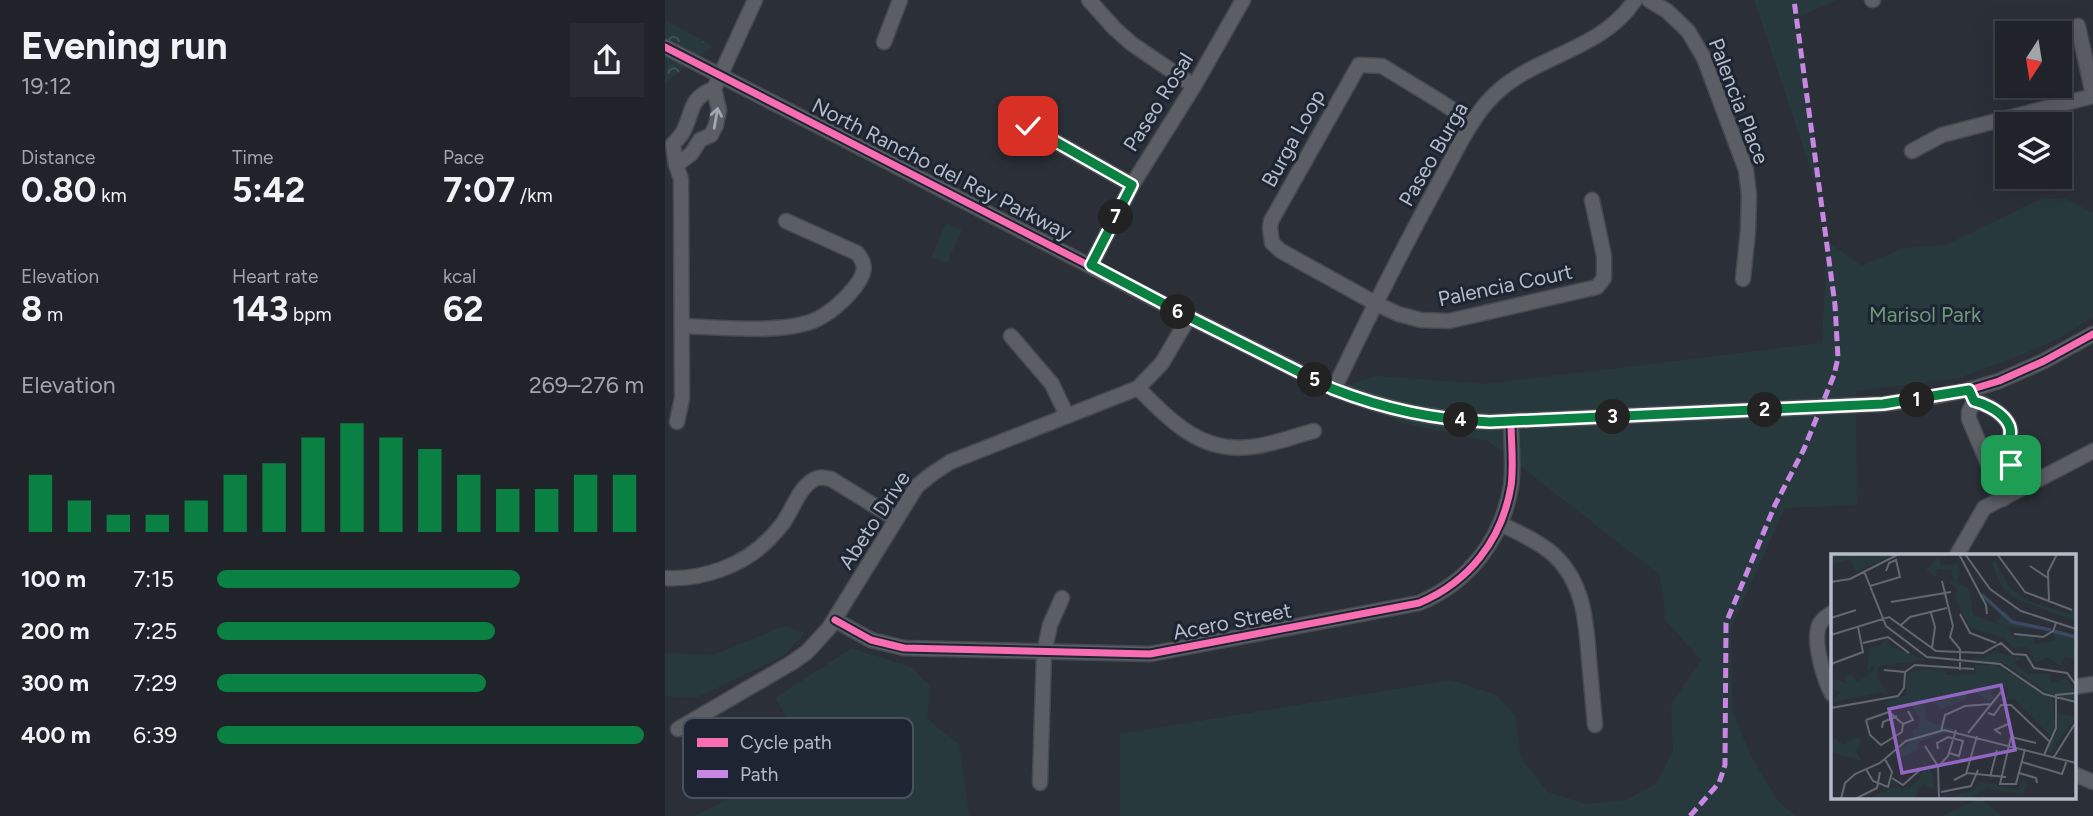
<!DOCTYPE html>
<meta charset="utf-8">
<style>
:root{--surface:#202329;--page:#282b31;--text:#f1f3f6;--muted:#a2a4a8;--line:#3d4046;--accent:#0b8043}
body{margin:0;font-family:Figtree,sans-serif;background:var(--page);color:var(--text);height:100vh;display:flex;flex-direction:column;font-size:26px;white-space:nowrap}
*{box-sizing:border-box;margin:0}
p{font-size:23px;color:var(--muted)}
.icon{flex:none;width:38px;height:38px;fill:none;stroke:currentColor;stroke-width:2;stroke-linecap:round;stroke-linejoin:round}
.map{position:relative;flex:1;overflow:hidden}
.drawer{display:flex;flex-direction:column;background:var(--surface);width:665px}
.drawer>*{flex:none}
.needle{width:46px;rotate:192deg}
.controls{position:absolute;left:1330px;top:21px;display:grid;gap:14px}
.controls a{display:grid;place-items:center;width:77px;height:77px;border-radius:0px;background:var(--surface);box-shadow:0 7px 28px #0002,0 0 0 2px var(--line);font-size:35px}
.pin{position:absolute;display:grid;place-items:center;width:60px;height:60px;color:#fff;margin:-30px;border-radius:14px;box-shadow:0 4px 10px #0006}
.km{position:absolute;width:35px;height:35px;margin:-18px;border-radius:50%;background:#222;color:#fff;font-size:19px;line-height:35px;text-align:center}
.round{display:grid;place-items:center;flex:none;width:74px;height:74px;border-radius:0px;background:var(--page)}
.headline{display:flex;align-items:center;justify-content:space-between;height:119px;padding:0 21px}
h1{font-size:38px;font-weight:700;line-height:52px}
.stats{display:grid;grid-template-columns:repeat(3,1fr);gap:10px;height:119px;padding:7px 21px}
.stats div{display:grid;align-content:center}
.stats b{font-size:35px;font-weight:700}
.stats small{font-size:19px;font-weight:400}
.stats p{font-size:19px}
.chart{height:196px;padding:14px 21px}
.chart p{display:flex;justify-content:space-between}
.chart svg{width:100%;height:126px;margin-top:7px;stroke:var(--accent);stroke-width:6}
ul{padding:0 21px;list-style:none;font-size:23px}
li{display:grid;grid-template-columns:112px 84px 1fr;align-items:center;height:52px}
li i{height:18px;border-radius:9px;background:var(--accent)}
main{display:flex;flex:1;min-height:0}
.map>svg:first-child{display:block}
.green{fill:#28393d}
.forest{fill:url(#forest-crowns)}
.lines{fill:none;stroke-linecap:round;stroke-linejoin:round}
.minor-casing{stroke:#464a50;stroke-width:17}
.minor{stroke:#5b5e65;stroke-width:14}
.quiet{stroke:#c787e3;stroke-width:5;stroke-dasharray:10 5;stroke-linecap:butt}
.cycleway-casing{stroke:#1e2532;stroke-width:11}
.cycleway{stroke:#f96db3;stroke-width:7}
.oneway{stroke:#a3a8b4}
.route-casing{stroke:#fff;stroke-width:14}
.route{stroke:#0b8043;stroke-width:9}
.labels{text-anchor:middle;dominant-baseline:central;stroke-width:6;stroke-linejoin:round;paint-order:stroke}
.street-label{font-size:21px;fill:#b5bbc8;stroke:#1e2532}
.park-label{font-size:21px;fill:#6d9879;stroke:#1e2532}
.inset-river{fill:none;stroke:#3a4861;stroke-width:3.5}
.inset-road{fill:none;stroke:#626771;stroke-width:2}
.view{fill:#9265c3;fill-opacity:0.15;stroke:#9265c3;stroke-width:3.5}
.inset-edge{fill:none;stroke:#b5bbc8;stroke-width:3.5}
.key{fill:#1e2532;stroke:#4b525f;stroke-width:2}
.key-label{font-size:19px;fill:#b5bbc8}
</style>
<main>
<section class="drawer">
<div class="headline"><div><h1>Evening run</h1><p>19:12</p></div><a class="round"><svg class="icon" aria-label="share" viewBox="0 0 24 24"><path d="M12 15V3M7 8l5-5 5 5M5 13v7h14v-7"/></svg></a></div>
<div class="stats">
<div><p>Distance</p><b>0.80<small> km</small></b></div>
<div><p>Time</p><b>5:42</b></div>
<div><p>Pace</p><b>7:07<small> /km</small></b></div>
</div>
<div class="stats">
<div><p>Elevation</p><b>8<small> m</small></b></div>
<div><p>Heart rate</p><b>143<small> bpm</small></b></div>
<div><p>kcal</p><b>62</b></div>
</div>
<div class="chart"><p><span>Elevation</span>269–276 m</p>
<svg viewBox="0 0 160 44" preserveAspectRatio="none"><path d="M5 44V24M15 44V33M25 44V38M35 44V38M45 44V33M55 44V24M65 44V20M75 44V11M85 44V6M95 44V11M105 44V15M115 44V24M125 44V29M135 44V29M145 44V24M155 44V24"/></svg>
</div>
<ul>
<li><b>100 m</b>7:15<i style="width:71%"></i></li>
<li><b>200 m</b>7:25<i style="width:65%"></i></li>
<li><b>300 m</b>7:29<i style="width:63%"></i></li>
<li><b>400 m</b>6:39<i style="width:100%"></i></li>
</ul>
</section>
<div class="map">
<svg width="1428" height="816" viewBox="0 0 1428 816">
<defs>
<pattern id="forest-crowns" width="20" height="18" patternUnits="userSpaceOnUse" patternTransform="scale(1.75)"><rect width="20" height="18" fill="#28393d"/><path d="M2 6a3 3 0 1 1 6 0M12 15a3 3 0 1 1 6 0" fill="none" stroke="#455458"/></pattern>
</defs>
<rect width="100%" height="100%" fill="#2b2f37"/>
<g class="green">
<path d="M1089,0H1172L1131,18L1158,207Z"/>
<path d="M1377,198L1402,199L1428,213V317L1393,339L1356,355L1294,378L1191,391L1192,505L1120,508L1066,628L1067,710L1085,754L1112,800L1131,816H455V734L786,680L832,695L850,715L856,758L883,792L921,804L960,800L991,784L1008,751L1006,704L1036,660L1001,621L995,575L823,441L733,422L669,389L711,376L821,384L1157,343L1162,241L1197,266L1238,248L1281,245Z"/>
<path d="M281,223L297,230L282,263L266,257Z"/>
<path d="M120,626L140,633L117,657L31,698L0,696V653L48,655Z"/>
<path d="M187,648L248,668L265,686L262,719L294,744L304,816H28L148,760L110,698Z"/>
<path d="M1315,798L1337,816H1277Z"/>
</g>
<path class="forest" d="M0,20L47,46L0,83Z"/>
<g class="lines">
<defs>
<g id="minor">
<path d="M424,0L450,29L467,44L529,86"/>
<path d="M984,0L1002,11L1023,31L1039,58L1081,170L1084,195L1083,230L1078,279"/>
<path d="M1207,0H1208"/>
<path d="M1413,26L1428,95"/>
<path d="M219,42L235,0"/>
<path d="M0,47L524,317L669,389C719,409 770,420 825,422L1218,404L1262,398L1304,390L1334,381L1379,361L1428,334"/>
<path d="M807,123L776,102L717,66L694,65L606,221L605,228L607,243L616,251L710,303L733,314L756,320L784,321L932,287L939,278V256L927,200"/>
<path d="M363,126L467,185"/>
<path d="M1247,151L1277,135L1428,96"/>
<path d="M11,165L26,154L35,140L46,135L51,125L54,110L49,89L90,0"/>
<path d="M426,265L467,185L529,86L578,0"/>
<path d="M17,326C53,327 114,334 148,321C163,315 180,300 190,287C199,275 203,266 192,253L121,221"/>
<path d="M346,336L387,384L402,416"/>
<path d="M473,388C505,420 535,453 585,447C607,445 629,436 649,431"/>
<path d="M669,389C702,320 736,252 773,184C790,154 805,118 830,94C872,54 936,51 970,0"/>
<path d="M1304,390L1309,401C1329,406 1361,426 1337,449L1357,488"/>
<path d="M1309,401L1304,412V419L1338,499"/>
<path d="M12,422L17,398L16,179L11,165L8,144C12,140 17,135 19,130C28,111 25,97 49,89"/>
<path d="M836,524C854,533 873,541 888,554C919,583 921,620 924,659C926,681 928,703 930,725"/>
<path d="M1292,555L1319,508L1428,451"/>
<path d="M0,578C37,580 78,566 104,539C109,534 114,528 118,523C128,509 134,487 150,479C155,476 160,478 166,479L231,519"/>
<path d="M1167,613C1161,617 1154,621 1153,629C1149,645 1159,679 1167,694"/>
<path d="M170,620L206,640L239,648L485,654L754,603C804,582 837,540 846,486C849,465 846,442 846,421"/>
<path d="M1409,687L1428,684"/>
<path d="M13,729L128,662L142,652L164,628L252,486L267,474L285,462L473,388L497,363L524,317"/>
<path d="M1409,774L1428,782"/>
<path d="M375,783L379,653L385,625L397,598"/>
</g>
</defs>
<use href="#minor" class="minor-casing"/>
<use href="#minor" class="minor"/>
<path class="quiet" d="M1025,816L1054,783L1060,765L1061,623L1110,505L1139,449L1169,375L1173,358L1170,305L1129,0"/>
<defs>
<g id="cycleway">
<path d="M0,47L524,317L669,389C719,409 770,420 825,422L1218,404L1262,398L1304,390L1334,381L1379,361L1428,334"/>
<path d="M170,620L206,640L239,648L485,654L754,603C804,582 837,540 846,486C849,465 846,442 846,421"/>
</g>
</defs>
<use href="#cycleway" class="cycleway-casing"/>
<use href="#cycleway" class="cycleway"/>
</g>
<defs><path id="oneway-shaft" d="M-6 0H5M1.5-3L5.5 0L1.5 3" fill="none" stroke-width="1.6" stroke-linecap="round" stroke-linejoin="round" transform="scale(1.75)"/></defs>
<use class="oneway" href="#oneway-shaft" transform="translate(51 118) rotate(-80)"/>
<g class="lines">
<defs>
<path id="route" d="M363,126L467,185L426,265L524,317L668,389C719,409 770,420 825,422L1218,404L1304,390L1309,401C1329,406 1361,426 1337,449L1346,465"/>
</defs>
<use href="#route" class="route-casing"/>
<use href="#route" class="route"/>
</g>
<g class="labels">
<g class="street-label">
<text transform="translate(1074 101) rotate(69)">Palencia Place</text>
<text transform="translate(493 102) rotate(-58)">Paseo Rosal</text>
<text transform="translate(628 138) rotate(-61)">Burga Loop</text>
<text transform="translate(768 154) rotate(-60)">Paseo Burga</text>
<text transform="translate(277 169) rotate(27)">North Rancho del Rey Parkway</text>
<text transform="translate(840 285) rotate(-12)">Palencia Court</text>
<text transform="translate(209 520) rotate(-57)">Abeto Drive</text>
<text transform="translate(567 621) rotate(-11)">Acero Street</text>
</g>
<g class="park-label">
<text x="1260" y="314">Marisol Park</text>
</g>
</g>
<g transform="translate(1166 554)">
<rect width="245" height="245" fill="#2b2f37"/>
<path d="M0,0H64L24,18L20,5L0,11ZM108,3L110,11L126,10L129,16L126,28L138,35L142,61L175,73L173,84L138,73L124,43L126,36L118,28L122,26L120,15H106L105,24L95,15ZM164,6L179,34L195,46L239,60L245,46V67L187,46L171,34L161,10ZM48,92L52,104L36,117L39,94ZM163,98L191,104L183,109L196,120H220V129L235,124L245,136V146L220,141L176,111L132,105L151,104ZM144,111H164L222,146L224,169L220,182L183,145L164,148L178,140L176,134L168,131L160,138L163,143L158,148L139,134L135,146L110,155L101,148L93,150L96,167L124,176L87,188L88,196L72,203L62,200L83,185L81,176L87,174L89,164L79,149L67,155L51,149L75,141L76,119L90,115L114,116L115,121L145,120ZM225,159L245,163L218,200L217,189L227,170ZM89,199L102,221L104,236L92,230L83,245H36L65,232L76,235L88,225L94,213ZM192,225L196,227L193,240L161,236L157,232L140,245L114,244L143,236L150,227L187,236Z" fill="#28393d"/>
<path d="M173,56L185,68L243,81L245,106L234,103L230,112L216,103L205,109L195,93L183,94L173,84L175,73L166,69ZM176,73L215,76L222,78L224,87L204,90L202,83L190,81L184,85ZM56,84L60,93L96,106L48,112L46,122L57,141L50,138L2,148L9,138L0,134V124L16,129L13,123L20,120L27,128L44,115L43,106L52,104L48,92ZM24,183L31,185L25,198L31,207L0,198L3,184L13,191Z" fill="#28393d" fill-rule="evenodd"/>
<path class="inset-river" d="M151,41L181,68L220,76M222,77L245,83"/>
<path class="inset-road" d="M128,0L155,51L156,60M134,0L159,35L190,57L245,75M166,0L194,38L241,56M199,12L217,24M33,17L55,72L96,103L169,110L213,140L245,148M111,27L122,72L119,83L129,95V116M0,28L19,25L68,0M39,32L69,23L65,6L58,9L55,17M218,47L217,18L226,0M60,48L120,38M100,59L104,73L101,94M129,60L139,79L165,89M0,64L25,56M70,71L79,63L116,54M183,80L212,83L222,77L225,69M0,81L58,63L105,97L152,99L170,89L182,100L195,101L203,114L236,119L245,131M32,89L57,83L78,99M0,110L32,98L27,73M53,116L74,118M0,154L67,142L73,134L74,118L84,111L143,115M157,159L163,161L170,151H180L218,187M35,166L39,181L50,191L71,178L72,170M35,166L58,158L72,170M72,170L82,166L77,157M51,174L52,168L66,162M110,177L114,161L134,152L160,150M137,179L170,138M170,180L164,176L177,170M180,183L169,230H185L194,195M180,183L205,189M94,192L107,212M107,195L106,189L117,183L132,187L128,202L118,199M213,201L225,174V141L245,139M223,203L245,168M191,208L231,220L236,206M35,215L42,227L57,233L61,218L54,205M135,219L175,223M188,219L205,224L206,229M159,223L166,196M61,224L72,231L89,216M123,226L135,220L146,182M110,238L140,232L147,216M108,244L107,213L117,202L125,176M10,245L14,229L24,220L49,209L75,187L113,176L245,209M24,245L46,234L49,218"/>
<path class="view" d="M170,131L184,196L71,219L58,155Z"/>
<rect width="245" height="245" class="inset-edge"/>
</g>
<rect x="18" y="718" width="230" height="80" rx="10" class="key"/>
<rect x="32" y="738" width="31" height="9" fill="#f96db3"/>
<rect x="32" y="770" width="31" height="8" fill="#c787e3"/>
<g class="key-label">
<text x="75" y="749">Cycle path</text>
<text x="75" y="781">Path</text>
</g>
</svg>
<div class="controls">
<a><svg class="needle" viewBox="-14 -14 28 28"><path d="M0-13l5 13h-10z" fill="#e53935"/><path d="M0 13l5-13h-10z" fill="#a2a4a8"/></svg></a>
<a><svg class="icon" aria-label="layers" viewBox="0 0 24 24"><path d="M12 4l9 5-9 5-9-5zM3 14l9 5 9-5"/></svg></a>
</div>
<div class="pin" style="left:1346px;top:465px;background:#1e9e55"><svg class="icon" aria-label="arrive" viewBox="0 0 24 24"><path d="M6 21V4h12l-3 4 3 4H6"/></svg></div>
<div class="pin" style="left:363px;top:126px;background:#d93025"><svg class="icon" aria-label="check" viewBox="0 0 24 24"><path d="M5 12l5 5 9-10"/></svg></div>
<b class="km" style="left:1252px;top:400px">1</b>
<b class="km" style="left:1100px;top:410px">2</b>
<b class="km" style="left:948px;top:417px">3</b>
<b class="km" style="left:796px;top:420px">4</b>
<b class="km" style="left:650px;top:380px">5</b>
<b class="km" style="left:513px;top:312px">6</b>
<b class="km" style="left:451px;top:217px">7</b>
</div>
</main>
